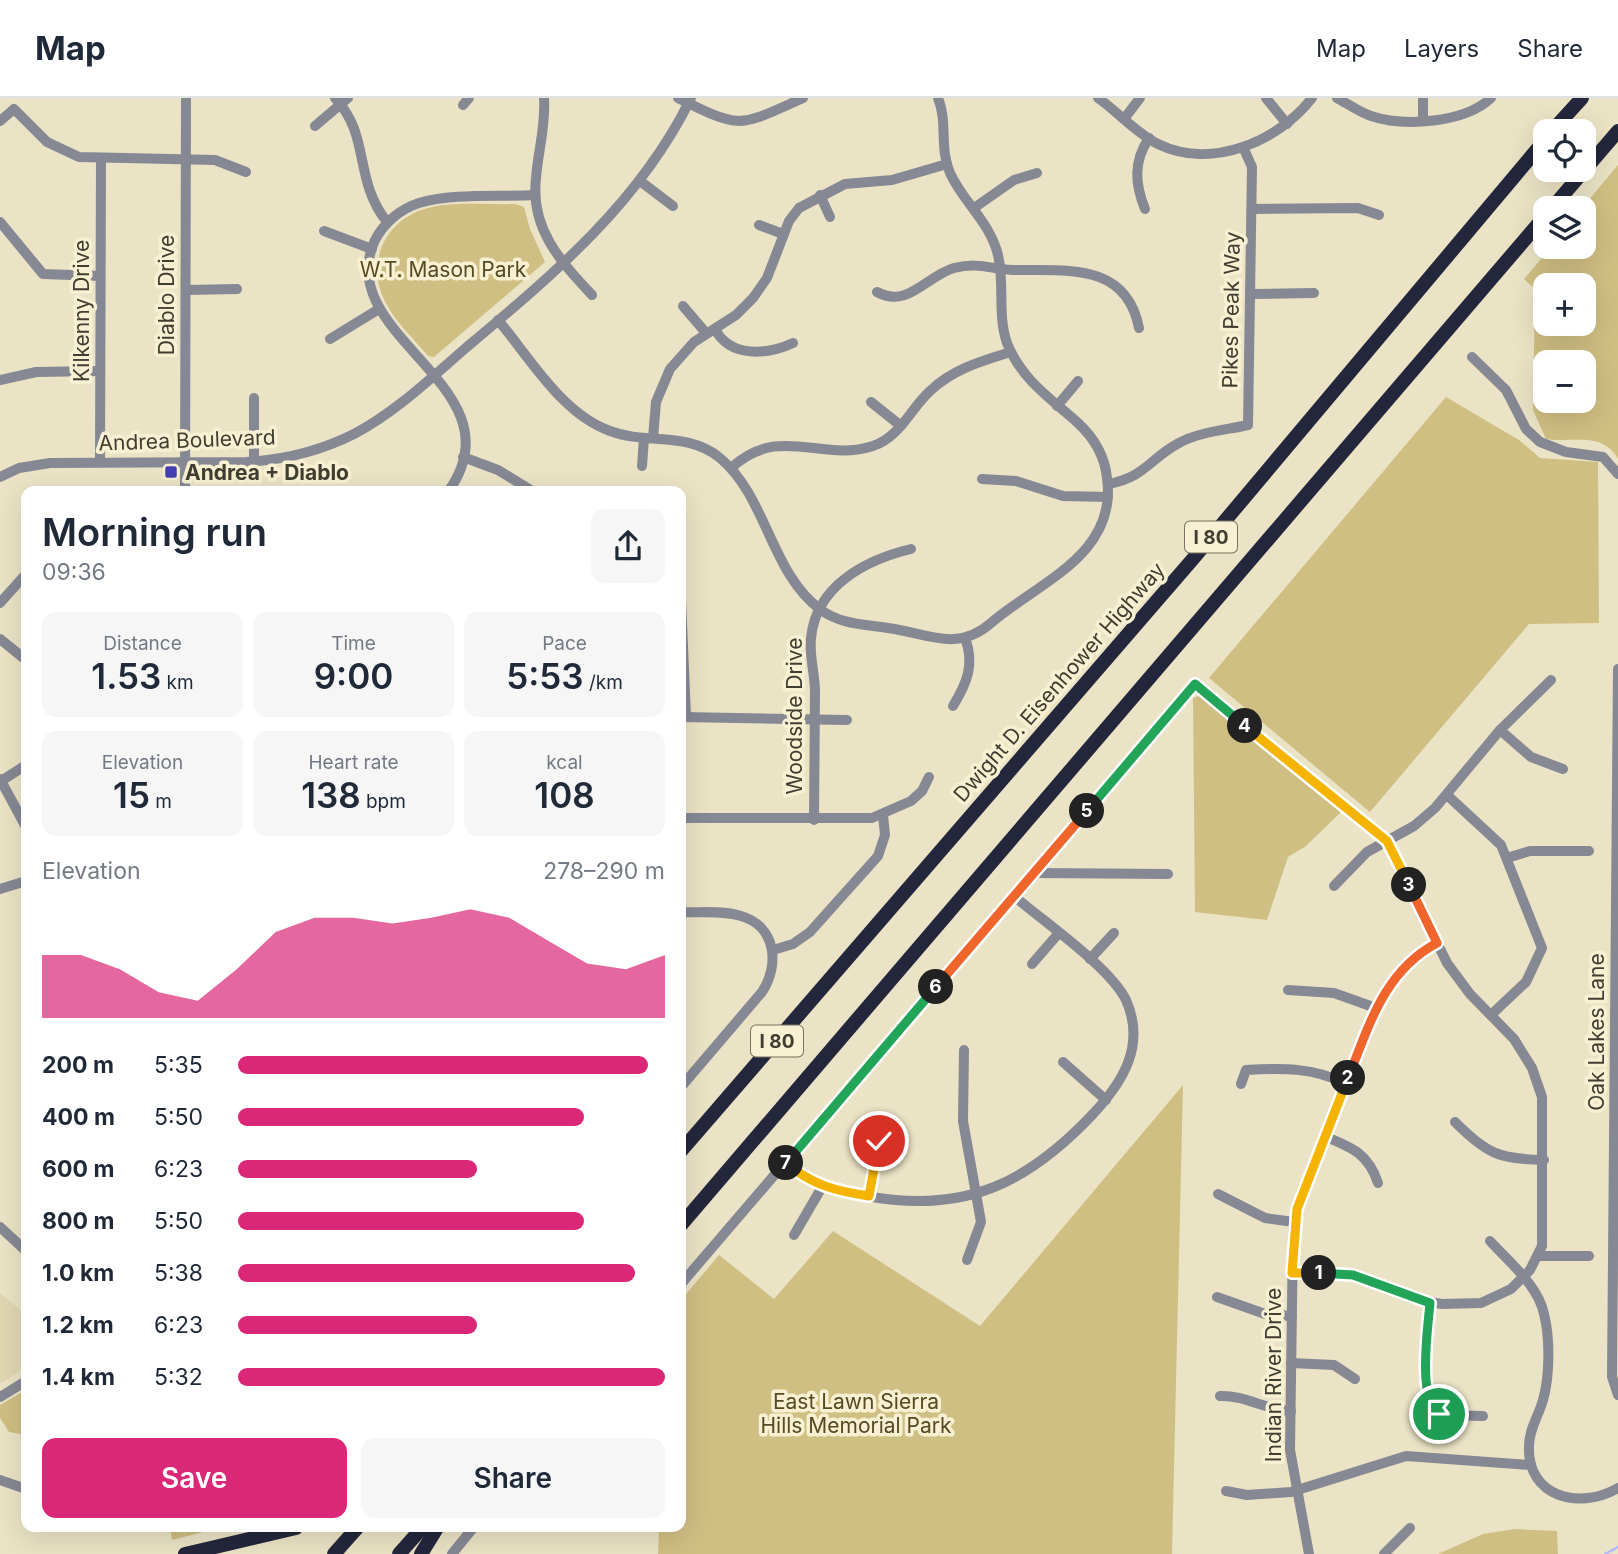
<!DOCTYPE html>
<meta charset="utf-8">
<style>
:root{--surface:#fff;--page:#f6f6f7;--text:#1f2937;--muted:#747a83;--line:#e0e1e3;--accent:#db2777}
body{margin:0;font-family:Inter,sans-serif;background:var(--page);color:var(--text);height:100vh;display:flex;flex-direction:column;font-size:26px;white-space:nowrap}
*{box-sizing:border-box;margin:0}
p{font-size:23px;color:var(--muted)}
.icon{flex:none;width:38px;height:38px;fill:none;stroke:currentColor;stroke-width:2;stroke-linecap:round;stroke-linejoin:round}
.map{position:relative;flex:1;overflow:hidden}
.sheet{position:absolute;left:21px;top:388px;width:665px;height:1046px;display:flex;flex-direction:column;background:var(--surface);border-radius:14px;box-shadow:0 7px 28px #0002}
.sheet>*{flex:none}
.fabs{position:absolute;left:1533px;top:21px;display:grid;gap:14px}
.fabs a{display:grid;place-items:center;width:63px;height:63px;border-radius:14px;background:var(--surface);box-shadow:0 7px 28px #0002;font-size:35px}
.pin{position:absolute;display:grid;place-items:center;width:60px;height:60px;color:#fff;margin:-30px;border:4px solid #fff;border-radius:50%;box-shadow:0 2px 7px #0007}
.km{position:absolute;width:35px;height:35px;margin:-18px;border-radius:50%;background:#222;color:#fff;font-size:19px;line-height:35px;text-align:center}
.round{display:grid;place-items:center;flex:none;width:74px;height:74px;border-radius:14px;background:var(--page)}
.summary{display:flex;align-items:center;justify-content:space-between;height:119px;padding:0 21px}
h1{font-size:38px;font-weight:600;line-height:52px}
.stats{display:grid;grid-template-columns:repeat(3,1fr);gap:10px;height:119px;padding:7px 21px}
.stats div{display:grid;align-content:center;border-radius:14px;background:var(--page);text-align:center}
.stats b{font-size:35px;font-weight:600}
.stats small{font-size:19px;font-weight:400}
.stats p{font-size:19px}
.chart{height:196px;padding:14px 21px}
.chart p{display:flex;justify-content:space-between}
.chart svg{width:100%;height:126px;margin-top:7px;fill:var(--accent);opacity:.7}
.primary-button{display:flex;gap:14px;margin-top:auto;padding:14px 21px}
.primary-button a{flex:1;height:80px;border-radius:14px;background:var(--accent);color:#fff;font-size:28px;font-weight:600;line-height:80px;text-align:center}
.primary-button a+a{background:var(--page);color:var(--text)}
ul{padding:0 21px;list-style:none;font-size:23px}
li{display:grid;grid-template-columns:112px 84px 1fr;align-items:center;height:52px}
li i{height:18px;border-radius:9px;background:var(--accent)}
header{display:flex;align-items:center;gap:42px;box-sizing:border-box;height:98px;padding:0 35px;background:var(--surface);border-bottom:2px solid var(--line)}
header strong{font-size:33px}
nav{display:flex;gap:38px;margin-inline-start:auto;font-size:24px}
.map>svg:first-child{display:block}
.built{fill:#e1d7b2}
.green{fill:#d0bf83;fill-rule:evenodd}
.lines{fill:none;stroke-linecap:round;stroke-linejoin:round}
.stream{stroke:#b2baff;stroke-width:2.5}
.minor{stroke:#868894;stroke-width:10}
.highway{stroke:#24273c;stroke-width:14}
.split-1-casing{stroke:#fff;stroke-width:14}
.split-2-casing{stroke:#fff;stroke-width:14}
.split-3-casing{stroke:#fff;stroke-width:14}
.split-4-casing{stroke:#fff;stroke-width:14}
.split-5-casing{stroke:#fff;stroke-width:14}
.split-6-casing{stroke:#fff;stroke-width:14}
.split-7-casing{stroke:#fff;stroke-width:14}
.split-8-casing{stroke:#fff;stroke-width:14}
.split-1{stroke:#22a559;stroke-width:9}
.split-2{stroke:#f5b400;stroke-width:9}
.split-3{stroke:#f0652b;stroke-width:9}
.split-4{stroke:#f5b400;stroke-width:9}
.split-5{stroke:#22a559;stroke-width:9}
.split-6{stroke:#f0652b;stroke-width:9}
.split-7{stroke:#22a559;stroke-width:9}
.split-8{stroke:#f5b400;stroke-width:9}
.poi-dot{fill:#4640b6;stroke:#f8f0d2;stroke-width:2.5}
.labels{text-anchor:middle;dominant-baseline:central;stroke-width:7;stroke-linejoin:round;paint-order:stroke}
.shield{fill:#f8f0d2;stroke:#777361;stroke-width:2}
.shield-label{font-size:19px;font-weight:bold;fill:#403d31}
.park-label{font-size:21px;fill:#554a21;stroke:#f8f0d2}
.street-label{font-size:21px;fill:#403d31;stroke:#f8f0d2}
.poi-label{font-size:21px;font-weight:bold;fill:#403d31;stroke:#f8f0d2;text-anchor:start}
</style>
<header>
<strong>Map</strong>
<nav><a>Map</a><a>Layers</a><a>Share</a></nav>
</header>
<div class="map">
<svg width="1618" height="1456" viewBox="0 0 1618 1456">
<rect width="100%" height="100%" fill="#ebe3c5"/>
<path class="built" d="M0,1195L26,1217V1269L0,1286Z"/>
<g class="green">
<path d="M1618,67V361C1603,333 1572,345 1546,341L1533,312L1535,191L1524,181L1551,149H1584L1582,110ZM1545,187H1584V226H1545ZM1584,264V303H1545V264Z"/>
<path d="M515,106L524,109L530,131L545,164L434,259L428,258C416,243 400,229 390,212C363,172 381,122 428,110C454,103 488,107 515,106Z"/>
<path d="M1446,299L1519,342L1540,360L1598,364L1599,525L1529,526L1370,714L1209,580Z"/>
<path d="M1206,595L1343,712L1306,748L1288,759L1267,822L1195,814L1193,600Z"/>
<path d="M1183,987L1172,1456H658L659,1430H681V1202L719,1157L774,1201L833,1133L980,1228Z"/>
<path d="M26,1292V1337L9,1334L0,1320V1307Z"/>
<path d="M170,1430H219L172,1442Z"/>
<path d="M1515,1431L1557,1433L1558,1456H1438L1483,1436Z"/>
</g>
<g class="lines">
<path class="stream" d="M1605,1456L1618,1449"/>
<g class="minor">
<path d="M335,0C371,38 353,81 387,124"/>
<path d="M544,0C546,28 538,53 536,80C530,130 560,163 592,197"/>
<path d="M678,0C742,32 738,29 803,0"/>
<path d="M1098,0C1118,14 1136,35 1158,46C1211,72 1278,44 1312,0"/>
<path d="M1266,0L1287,26"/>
<path d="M1337,0C1348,6 1359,14 1371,18C1404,29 1465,25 1491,0"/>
<path d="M463,7L469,0"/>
<path d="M1124,21L1140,0"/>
<path d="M1423,22V0"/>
<path d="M0,23L14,11L47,44L79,59L215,62L246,74"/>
<path d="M315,28L348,0"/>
<path d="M640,83L673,108"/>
<path d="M820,97L830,119"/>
<path d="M974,110L1014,82L1037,75"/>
<path d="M1145,111C1135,86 1133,64 1149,40"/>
<path d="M1252,111L1358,110L1379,117"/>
<path d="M0,124L43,176L100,178"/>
<path d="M759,127L783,136"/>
<path d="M324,133L372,151"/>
<path d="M186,192L237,191"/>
<path d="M877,194C908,211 926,178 954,170C979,164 990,171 1012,172C1064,173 1126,163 1139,230"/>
<path d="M1251,196L1314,195"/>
<path d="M683,208L706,235"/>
<path d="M498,222C530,260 562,316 610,333C647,347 687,333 720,360C767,399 771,476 821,512C842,527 865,526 888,530C926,535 957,555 991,525C1037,485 1118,457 1107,380C1105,359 1094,340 1078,325C1050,300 1021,281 1007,245C997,216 1005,186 998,157C990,124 963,104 950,75C939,50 948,24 938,0"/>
<path d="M715,231C730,260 767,257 793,245"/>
<path d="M330,241L379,211"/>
<path d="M1472,259L1506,292L1526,331L1540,344L1566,354L1603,359L1618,376"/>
<path d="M0,282L36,274L100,273"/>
<path d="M871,304L901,328"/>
<path d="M1057,308L1078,283"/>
<path d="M653,340L656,304L670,271L694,244L736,217L753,200L767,180L789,123L799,110L845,86L892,82L947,66"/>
<path d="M463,359L498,372L534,394"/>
<path d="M254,363V300"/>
<path d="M100,364L101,61"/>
<path d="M642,368L644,340"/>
<path d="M731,370C780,325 821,365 873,348C900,339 911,310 930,293C953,271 982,263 1011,254"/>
<path d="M0,379L19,370L50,365L246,364C283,362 320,353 354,336C396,314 432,279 468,248C555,175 640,104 691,0"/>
<path d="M982,381L1016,383L1063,398L1108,399"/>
<path d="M1108,386C1146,379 1150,360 1179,345C1199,334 1226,332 1248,327L1252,69L1243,49"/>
<path d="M185,394L186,0"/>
<path d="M448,394C524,288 330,239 375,142C384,125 400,111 419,105C451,95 500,99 535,97"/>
<path d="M681,502L686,619"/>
<path d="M0,505L26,476"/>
<path d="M0,541L26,562"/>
<path d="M1618,571L1612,1279L1618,1297"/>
<path d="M953,608C967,585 975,566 965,540"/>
<path d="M681,619L847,622"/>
<path d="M1500,632L1531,659L1563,671"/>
<path d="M0,681L26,729"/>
<path d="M1,683L26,667"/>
<path d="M1447,697L1501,747L1542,850L1526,884L1491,917"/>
<path d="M681,720H872L911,703L922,693L929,679"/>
<path d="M814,722C814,679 815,636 815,593C815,576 809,558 811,540C816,488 865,462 911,451"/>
<path d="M1507,760L1530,753H1589"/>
<path d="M1034,775L1168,776"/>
<path d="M1334,788L1367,754L1414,728L1435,710L1500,632L1551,582"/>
<path d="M0,791L26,783"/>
<path d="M681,814C700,815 723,812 741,818C776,828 780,867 762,894L681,989"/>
<path d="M773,852L793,846L810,834L878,758L885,737L883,717"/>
<path d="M1090,861L1114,835"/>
<path d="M1032,866L1058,836"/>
<path d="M1288,892L1334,895L1376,910"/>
<path d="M964,952L963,1023L981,1124L967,1162"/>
<path d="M1063,964L1106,1002"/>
<path d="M1241,986L1246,972C1281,970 1314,969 1346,986"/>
<path d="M1455,1024C1487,1056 1499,1061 1544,1062"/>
<path d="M1324,1038C1351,1049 1368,1055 1378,1085"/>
<path d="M785,1064C812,1087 837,1093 872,1099C967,1115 1029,1084 1093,1016C1123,984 1146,947 1126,902C1110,869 1044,824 1014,798"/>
<path d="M1218,1096L1265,1120L1294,1124"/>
<path d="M869,1098L879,1043"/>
<path d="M0,1129L26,1153"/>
<path d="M794,1137L822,1089"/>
<path d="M1490,1143C1509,1164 1538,1187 1544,1216C1550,1239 1550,1278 1543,1302C1539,1317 1529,1331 1529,1348C1527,1400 1580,1412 1618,1390"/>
<path d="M1538,1158H1589"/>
<path d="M681,1186L1195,586L1387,743L1447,865L1470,896L1514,941L1532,970L1542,999V1148L1530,1172L1511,1191L1481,1205L1442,1206L1417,1202L1353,1177L1292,1175"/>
<path d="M1217,1199L1265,1216L1292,1218"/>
<path d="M1430,1205L1426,1266L1430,1308L1445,1317L1483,1318"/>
<path d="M1291,1265L1334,1267L1355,1281"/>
<path d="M1220,1298C1245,1297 1265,1312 1291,1313"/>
<path d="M0,1299L26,1283"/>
<path d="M0,1382L26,1391"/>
<path d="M1226,1393L1247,1397L1291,1394L1406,1358L1531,1367"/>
<path d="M452,1456L473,1430"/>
<path d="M1309,1456L1290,1352L1293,1135L1297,1111L1384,894L1409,864L1437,845"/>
<path d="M1384,1456L1410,1430"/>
</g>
<g class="highway">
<path d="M1552,33L1582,0"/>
<path d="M1552,110L1618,33"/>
<path d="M681,1053L1192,462L1545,42"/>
<path d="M681,1127L1545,118"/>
<path d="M185,1456L296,1430"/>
<path d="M334,1456L357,1430"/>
<path d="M399,1456L422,1430"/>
<path d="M421,1456L437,1430"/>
</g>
</g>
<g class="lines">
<defs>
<path id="split-1" d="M1319,1175L1353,1177L1430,1205C1428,1229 1417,1302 1439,1316"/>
<path id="split-2" d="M1319,1175H1292L1297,1111L1348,980"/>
<path id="split-3" d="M1348,980C1369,928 1384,873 1437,845L1409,787"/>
<path id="split-4" d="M1245,628L1387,743L1409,787"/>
<path id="split-5" d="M1087,713L1195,586L1245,628"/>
<path id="split-6" d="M936,889L1087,713"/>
<path id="split-7" d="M786,1065L936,889"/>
<path id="split-8" d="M786,1065C812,1087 836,1093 869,1098L879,1043"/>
</defs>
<use href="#split-1" class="split-1-casing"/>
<use href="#split-2" class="split-2-casing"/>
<use href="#split-3" class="split-3-casing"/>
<use href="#split-4" class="split-4-casing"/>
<use href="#split-5" class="split-5-casing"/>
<use href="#split-6" class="split-6-casing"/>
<use href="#split-7" class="split-7-casing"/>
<use href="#split-8" class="split-8-casing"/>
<use href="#split-1" class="split-1"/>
<use href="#split-2" class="split-2"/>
<use href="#split-3" class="split-3"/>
<use href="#split-4" class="split-4"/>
<use href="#split-5" class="split-5"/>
<use href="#split-6" class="split-6"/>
<use href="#split-7" class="split-7"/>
<use href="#split-8" class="split-8"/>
</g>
<rect class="poi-dot" x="164" y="367" width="14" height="14" rx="3.5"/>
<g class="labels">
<g class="shield">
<rect x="1185" y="423.5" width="52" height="31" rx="5"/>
<rect x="751" y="927.5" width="52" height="31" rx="5"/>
</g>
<g class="shield-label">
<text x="1211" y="439">I 80</text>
<text x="777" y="943">I 80</text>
</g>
<g class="park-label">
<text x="443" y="171">W.T. Mason Park</text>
<text x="856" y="1303">East Lawn Sierra<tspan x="856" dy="24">Hills Memorial Park</tspan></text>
</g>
<g class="street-label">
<text transform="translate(166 197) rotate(-90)">Diablo Drive</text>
<text transform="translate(1231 212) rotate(-89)">Pikes Peak Way</text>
<text transform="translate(81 213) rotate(-90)">Kilkenny Drive</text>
<text transform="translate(187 342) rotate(-2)">Andrea Boulevard</text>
<text transform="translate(1059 584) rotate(-49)">Dwight D. Eisenhower Highway</text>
<text transform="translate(794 618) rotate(-90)">Woodside Drive</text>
<text transform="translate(1596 934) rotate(-90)">Oak Lakes Lane</text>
<text transform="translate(1273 1277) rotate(-90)">Indian River Drive</text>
</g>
<g class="poi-label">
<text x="185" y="374">Andrea + Diablo</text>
</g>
</g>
</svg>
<div class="fabs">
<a><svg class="icon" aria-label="locate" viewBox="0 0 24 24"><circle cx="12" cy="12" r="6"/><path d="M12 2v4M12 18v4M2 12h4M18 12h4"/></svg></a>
<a><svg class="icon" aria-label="layers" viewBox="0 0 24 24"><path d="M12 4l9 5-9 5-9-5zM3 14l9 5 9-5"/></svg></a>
<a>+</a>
<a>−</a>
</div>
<div class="pin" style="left:1439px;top:1316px;background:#1e9e55"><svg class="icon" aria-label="arrive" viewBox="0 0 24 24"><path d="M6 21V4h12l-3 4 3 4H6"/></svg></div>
<div class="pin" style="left:879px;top:1043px;background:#d93025"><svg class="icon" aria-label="check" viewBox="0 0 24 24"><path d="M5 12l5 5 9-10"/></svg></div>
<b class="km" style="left:1319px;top:1175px">1</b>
<b class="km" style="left:1348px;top:980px">2</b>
<b class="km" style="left:1409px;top:787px">3</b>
<b class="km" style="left:1245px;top:628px">4</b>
<b class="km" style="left:1087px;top:713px">5</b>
<b class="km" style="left:936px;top:889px">6</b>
<b class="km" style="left:786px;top:1065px">7</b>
<section class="sheet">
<div class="summary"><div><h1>Morning run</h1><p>09:36</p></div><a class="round"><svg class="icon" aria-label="share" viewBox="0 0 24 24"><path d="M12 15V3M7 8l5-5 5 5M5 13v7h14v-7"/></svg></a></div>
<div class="stats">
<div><p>Distance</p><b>1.53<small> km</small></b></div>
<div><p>Time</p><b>9:00</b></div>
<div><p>Pace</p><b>5:53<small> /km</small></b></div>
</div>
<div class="stats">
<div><p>Elevation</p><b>15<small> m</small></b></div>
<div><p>Heart rate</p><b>138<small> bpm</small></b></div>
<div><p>kcal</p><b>108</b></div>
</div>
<div class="chart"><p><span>Elevation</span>278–290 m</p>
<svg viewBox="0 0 160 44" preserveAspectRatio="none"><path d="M0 44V22L10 22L20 27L30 35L40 38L50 27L60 14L70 9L80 9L90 11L100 9L110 6L120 9L130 17L140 25L150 27L160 22V44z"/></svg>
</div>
<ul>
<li><b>200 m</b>5:35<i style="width:96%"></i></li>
<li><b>400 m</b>5:50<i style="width:81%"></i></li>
<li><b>600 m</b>6:23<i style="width:56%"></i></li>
<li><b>800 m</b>5:50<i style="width:81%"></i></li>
<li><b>1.0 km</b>5:38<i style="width:93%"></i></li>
<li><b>1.2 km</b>6:23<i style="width:56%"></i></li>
<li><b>1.4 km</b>5:32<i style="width:100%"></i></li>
</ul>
<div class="primary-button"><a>Save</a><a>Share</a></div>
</section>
</div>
